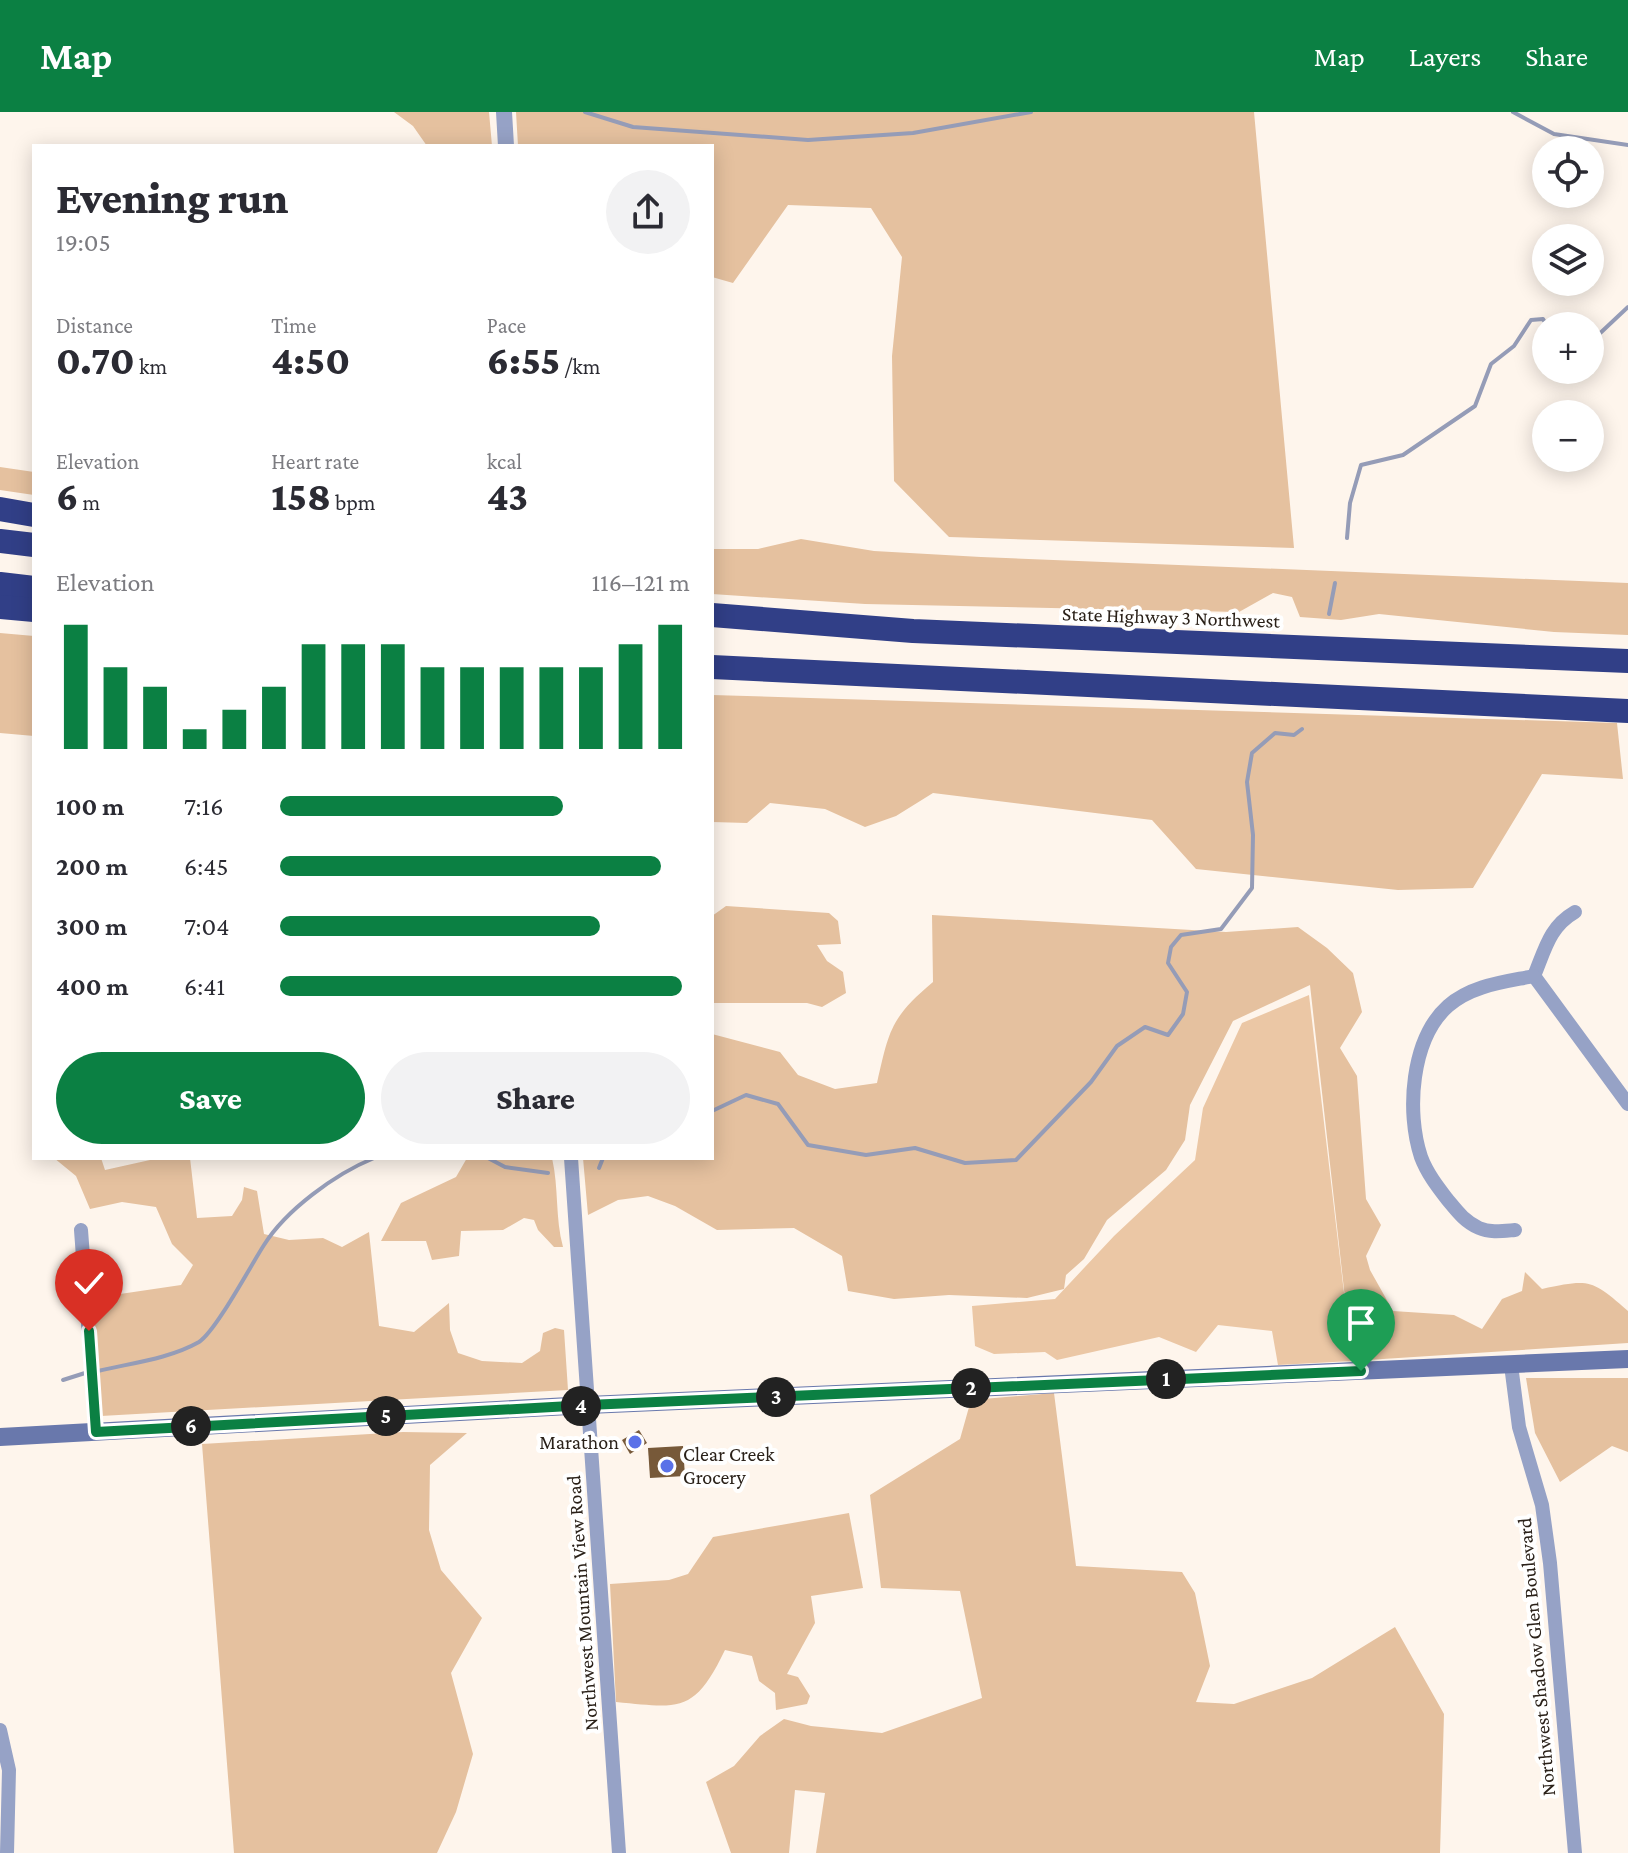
<!DOCTYPE html>
<meta charset="utf-8">
<style>
:root{--surface:#fff;--page:#f2f2f3;--text:#2b2b33;--muted:#7c7c81;--accent:#0b8043}
body{margin:0;font-family:"Crimson Pro",serif;background:var(--page);color:var(--text);height:100vh;display:flex;flex-direction:column;font-size:30px;white-space:nowrap}
*{box-sizing:border-box;margin:0}
p{font-size:26px;color:var(--muted)}
.icon{flex:none;width:44px;height:44px;fill:none;stroke:currentColor;stroke-width:2;stroke-linecap:round;stroke-linejoin:round}
.map{position:relative;flex:1;overflow:hidden}
.sheet{position:absolute;left:32px;top:32px;width:682px;height:1016px;display:flex;flex-direction:column;background:var(--surface);border-radius:0px;box-shadow:0 4px 20px #0003}
.sheet>*{flex:none}
.fabs{position:absolute;left:1532px;top:24px;display:grid;gap:16px}
.fabs a{display:grid;place-items:center;width:72px;height:72px;border-radius:50%;background:var(--surface);box-shadow:0 4px 20px #0003;font-size:40px}
.pin{position:absolute;display:grid;place-items:center;width:68px;height:68px;color:#fff;margin:-82px -34px;border-radius:50% 50% 50% 0;rotate:-45deg;box-shadow:0 0 8px #0007}
.pin .icon{rotate:45deg}
.km{position:absolute;width:40px;height:40px;margin:-20px;border-radius:50%;background:#222;color:#fff;font-size:22px;line-height:40px;text-align:center}
.round{display:grid;place-items:center;flex:none;width:84px;height:84px;border-radius:42px;background:var(--page)}
.summary{display:flex;align-items:center;justify-content:space-between;height:136px;padding:0 24px}
h1{font-size:44px;font-weight:800;line-height:60px}
.figures{display:grid;grid-template-columns:repeat(3,1fr);gap:12px;height:136px;padding:8px 24px}
.figures div{display:grid;align-content:center}
.figures b{font-size:40px;font-weight:800}
.figures small{font-size:22px;font-weight:400}
.figures p{font-size:22px}
.chart{height:224px;padding:16px 24px}
.chart p{display:flex;justify-content:space-between}
.chart svg{width:100%;height:144px;margin-top:8px;stroke:var(--accent);stroke-width:6}
.cta{display:flex;gap:16px;margin-top:auto;padding:16px 24px}
.cta a{flex:1;height:92px;border-radius:48px;background:var(--accent);color:#fff;font-size:32px;font-weight:800;line-height:92px;text-align:center}
.cta a+a{background:var(--page);color:var(--text)}
ul{padding:0 24px;list-style:none;font-size:26px}
li{display:grid;grid-template-columns:128px 96px 1fr;align-items:center;height:60px}
li i{height:20px;border-radius:10px;background:var(--accent)}
header{display:flex;align-items:center;gap:48px;box-sizing:border-box;height:112px;padding:0 40px;background:var(--accent);color:#fff}
header strong{font-size:38px}
nav{display:flex;gap:44px;margin-inline-start:auto;font-size:28px}
.map>svg:first-child{display:block}
.green{fill:#ebc7a5}
.forest{fill:#e5c19f}
.lines{fill:none;stroke-linecap:round;stroke-linejoin:round}
.stream{stroke:#959cb7;stroke-width:4}
.building{fill:#775939}
.minor{stroke:#96a2c6;stroke-width:14}
.tertiary{stroke:#96a2c6;stroke-width:16}
.secondary{stroke:#6978ac;stroke-width:18}
.motorway{stroke:#313f87;stroke-width:24}
.route-casing{stroke:#fff;stroke-width:16}
.route{stroke:#0b8043;stroke-width:10}
.poi-dot{fill:#5a71e8;stroke:#fff;stroke-width:3}
.labels{text-anchor:middle;dominant-baseline:central;stroke-width:8;stroke-linejoin:round;paint-order:stroke}
.street-label{font-size:20px;fill:#2a2119;stroke:#fff}
.poi-label{font-size:20px;fill:#2a2119;stroke:#fff;text-anchor:end}
</style>
<header>
<strong>Map</strong>
<nav><a>Map</a><a>Layers</a><a>Share</a></nav>
</header>
<div class="map">
<svg width="1628" height="1741" viewBox="0 0 1628 1741">
<rect width="100%" height="100%" fill="#fef5ec"/>
<path class="green" d="M1309,883L1352,1249L1278,1253L1272,1219L1218,1213L1196,1240L1159,1225L1057,1248L1045,1240L994,1242L975,1234L972,1194L1055,1187L1114,1124L1195,1048L1203,996L1242,911Z"/>
<g class="forest">
<path d="M394,0H489L492,34H427L413,14Z"/>
<path d="M516,0H1254L1294,436L949,425L894,369L892,244L902,145L871,96L788,93L733,171L712,165V34H518Z"/>
<path d="M0,355L34,360V383L0,378Z"/>
<path d="M801,427L874,439L981,445L1628,471V523L1554,520L1379,502L1341,508L1300,505L1292,485L1273,481L1239,500L865,492L712,482V437H758Z"/>
<path d="M0,521L34,524V624L0,621Z"/>
<path d="M712,583L1617,611L1623,667L1542,662L1473,776L1398,778L1196,757L1152,708L933,681L896,704L865,715L825,697L770,691L747,711L712,710Z"/>
<path d="M726,794L829,801L838,809L841,832L817,833L827,849L843,860L846,881L822,895L807,891H712V804Z"/>
<path d="M932,803L1226,820L1298,815L1327,836L1353,861L1362,900L1340,936L1357,964L1366,1087L1381,1113L1366,1144L1370,1158L1393,1199L1454,1203L1482,1217L1502,1187L1522,1179L1525,1160L1542,1177C1590,1167 1591,1167 1628,1199V1231L1352,1249L1310,873L1233,909L1190,993L1185,1028L1166,1058L1107,1108L1084,1147L1066,1163L1064,1177L1027,1186L949,1183L894,1187L848,1179L842,1144L794,1116L717,1118L675,1094L648,1084L618,1088L588,1103L583,1046H712V922L780,940L798,963L835,977L877,971C889,919 890,906 933,870Z"/>
<path d="M54,1046H101L105,1058L159,1046H190L197,1106L232,1104L242,1088L244,1075L257,1079L264,1122L289,1128L323,1126L342,1135L369,1120L379,1214L414,1220L449,1191L450,1218L458,1241L482,1249L522,1251L540,1239L543,1221L555,1216L564,1218L568,1278L101,1304L93,1186L181,1173L193,1153L172,1132L156,1095L122,1090L90,1097L76,1064Z"/>
<path d="M467,1046H552C559,1076 555,1106 563,1135H554L538,1118L534,1108L524,1106L503,1118L461,1119L459,1144L432,1148L426,1129H381L401,1091L456,1065Z"/>
<path d="M1526,1266H1628V1340L1612,1334L1560,1370L1535,1321Z"/>
<path d="M1054,1281L1076,1454L1182,1460L1195,1481L1210,1554L1196,1590L1234,1592L1312,1566L1395,1515L1444,1602L1440,1741H816L825,1681L795,1678L789,1741H731L706,1670L734,1654L760,1624L784,1607L811,1614L882,1621L982,1586L960,1479L881,1476L870,1383L960,1327L971,1288Z"/>
<path d="M403,1320L467,1321L430,1353L429,1418L441,1458L482,1506L451,1561L473,1642L456,1700L437,1741H234L202,1332Z"/>
<path d="M849,1401L863,1476L811,1484L815,1511L787,1562L798,1565L810,1584L807,1592L776,1598L775,1581L759,1569L752,1544L725,1538C694,1602 680,1596 616,1590L610,1472L669,1468L688,1462L713,1425Z"/>
</g>
<g class="lines">
<g class="stream">
<path d="M585,0L633,15L808,28L913,21L1031,0"/>
<path d="M1513,0L1554,22L1628,33"/>
<path d="M1590,225H1596L1628,195"/>
<path d="M1347,426L1350,391L1361,353L1403,343L1475,294L1491,252L1514,234L1531,208L1543,207L1547,214"/>
<path d="M1329,502L1335,471"/>
<path d="M712,999L746,983L778,992L808,1033L866,1043L915,1036L965,1051L1016,1048L1091,970L1117,934L1145,915L1168,923L1183,902L1187,880L1168,851L1171,835L1181,823L1221,817L1252,776L1253,723L1247,670L1252,641L1275,621L1294,623L1302,617"/>
<path d="M488,1046L505,1055L548,1061"/>
<path d="M599,1056L603,1046"/>
<path d="M98,1259C131,1251 169,1247 199,1230C216,1219 251,1153 264,1133C286,1098 335,1062 374,1046"/>
<path d="M63,1268L85,1261"/>
</g>
</g>
<g class="building">
<path d="M639,1318L647,1331L630,1342L622,1328Z"/>
<path d="M683,1334L685,1364L650,1366L648,1336Z"/>
</g>
<g class="lines">
<g class="minor">
<path d="M1534,864L1628,992"/>
<path d="M1534,864C1545,838 1549,815 1575,800"/>
<path d="M571,1046L619,1741"/>
<path d="M81,1118L96,1320"/>
<path d="M1515,1118C1503,1119 1490,1121 1479,1116C1464,1109 1457,1099 1447,1087C1437,1074 1427,1061 1421,1045C1406,1000 1411,927 1448,894C1472,873 1505,870 1534,864"/>
<path d="M1511,1253L1519,1315L1542,1393L1550,1451L1575,1741"/>
<path d="M0,1618L9,1658L7,1741"/>
</g>
<path class="tertiary" d="M504,0L506,34"/>
<path class="secondary" d="M0,1325L588,1293L1628,1247"/>
<g class="motorway">
<path d="M0,397L34,403"/>
<path d="M0,429L34,433"/>
<path d="M0,472L34,476"/>
<path d="M0,495L34,498"/>
<path d="M712,503L913,519L1628,549"/>
<path d="M712,555L1628,599"/>
</g>
</g>
<g class="lines">
<defs>
<path id="route" d="M89,1219L96,1320L588,1293L1361,1259"/>
</defs>
<use href="#route" class="route-casing"/>
<use href="#route" class="route"/>
</g>
<g class="poi-dot">
<circle cx="635" cy="1330" r="8"/>
<circle cx="667" cy="1354" r="8"/>
</g>
<g class="labels">
<g class="street-label">
<text transform="translate(1171 505) rotate(2)">State Highway 3 Northwest</text>
<text transform="translate(582 1491) rotate(-94)">Northwest Mountain View Road</text>
<text transform="translate(1536 1545) rotate(-95)">Northwest Shadow Glen Boulevard</text>
</g>
<g class="poi-label">
<text x="619" y="1330">Marathon</text>
<text x="683" y="1342" text-anchor="start">Clear Creek<tspan x="683" dy="23">Grocery</tspan></text>
</g>
</g>
</svg>
<div class="fabs">
<a><svg class="icon" aria-label="locate" viewBox="0 0 24 24"><circle cx="12" cy="12" r="6"/><path d="M12 2v4M12 18v4M2 12h4M18 12h4"/></svg></a>
<a><svg class="icon" aria-label="layers" viewBox="0 0 24 24"><path d="M12 4l9 5-9 5-9-5zM3 14l9 5 9-5"/></svg></a>
<a>+</a>
<a>−</a>
</div>
<div class="pin" style="left:1361px;top:1259px;background:#1e9e55"><svg class="icon" aria-label="arrive" viewBox="0 0 24 24"><path d="M6 21V4h12l-3 4 3 4H6"/></svg></div>
<div class="pin" style="left:89px;top:1219px;background:#d93025"><svg class="icon" aria-label="check" viewBox="0 0 24 24"><path d="M5 12l5 5 9-10"/></svg></div>
<b class="km" style="left:1166px;top:1267px">1</b>
<b class="km" style="left:971px;top:1276px">2</b>
<b class="km" style="left:776px;top:1285px">3</b>
<b class="km" style="left:581px;top:1294px">4</b>
<b class="km" style="left:386px;top:1304px">5</b>
<b class="km" style="left:191px;top:1314px">6</b>
<section class="sheet">
<div class="summary"><div><h1>Evening run</h1><p>19:05</p></div><a class="round"><svg class="icon" aria-label="share" viewBox="0 0 24 24"><path d="M12 15V3M7 8l5-5 5 5M5 13v7h14v-7"/></svg></a></div>
<div class="figures">
<div><p>Distance</p><b>0.70<small> km</small></b></div>
<div><p>Time</p><b>4:50</b></div>
<div><p>Pace</p><b>6:55<small> /km</small></b></div>
</div>
<div class="figures">
<div><p>Elevation</p><b>6<small> m</small></b></div>
<div><p>Heart rate</p><b>158<small> bpm</small></b></div>
<div><p>kcal</p><b>43</b></div>
</div>
<div class="chart"><p><span>Elevation</span>116–121 m</p>
<svg viewBox="0 0 160 44" preserveAspectRatio="none"><path d="M5 44V6M15 44V19M25 44V25M35 44V38M45 44V32M55 44V25M65 44V12M75 44V12M85 44V12M95 44V19M105 44V19M115 44V19M125 44V19M135 44V19M145 44V12M155 44V6"/></svg>
</div>
<ul>
<li><b>100 m</b>7:16<i style="width:69%"></i></li>
<li><b>200 m</b>6:45<i style="width:93%"></i></li>
<li><b>300 m</b>7:04<i style="width:78%"></i></li>
<li><b>400 m</b>6:41<i style="width:98%"></i></li>
</ul>
<div class="cta"><a>Save</a><a>Share</a></div>
</section>
</div>
